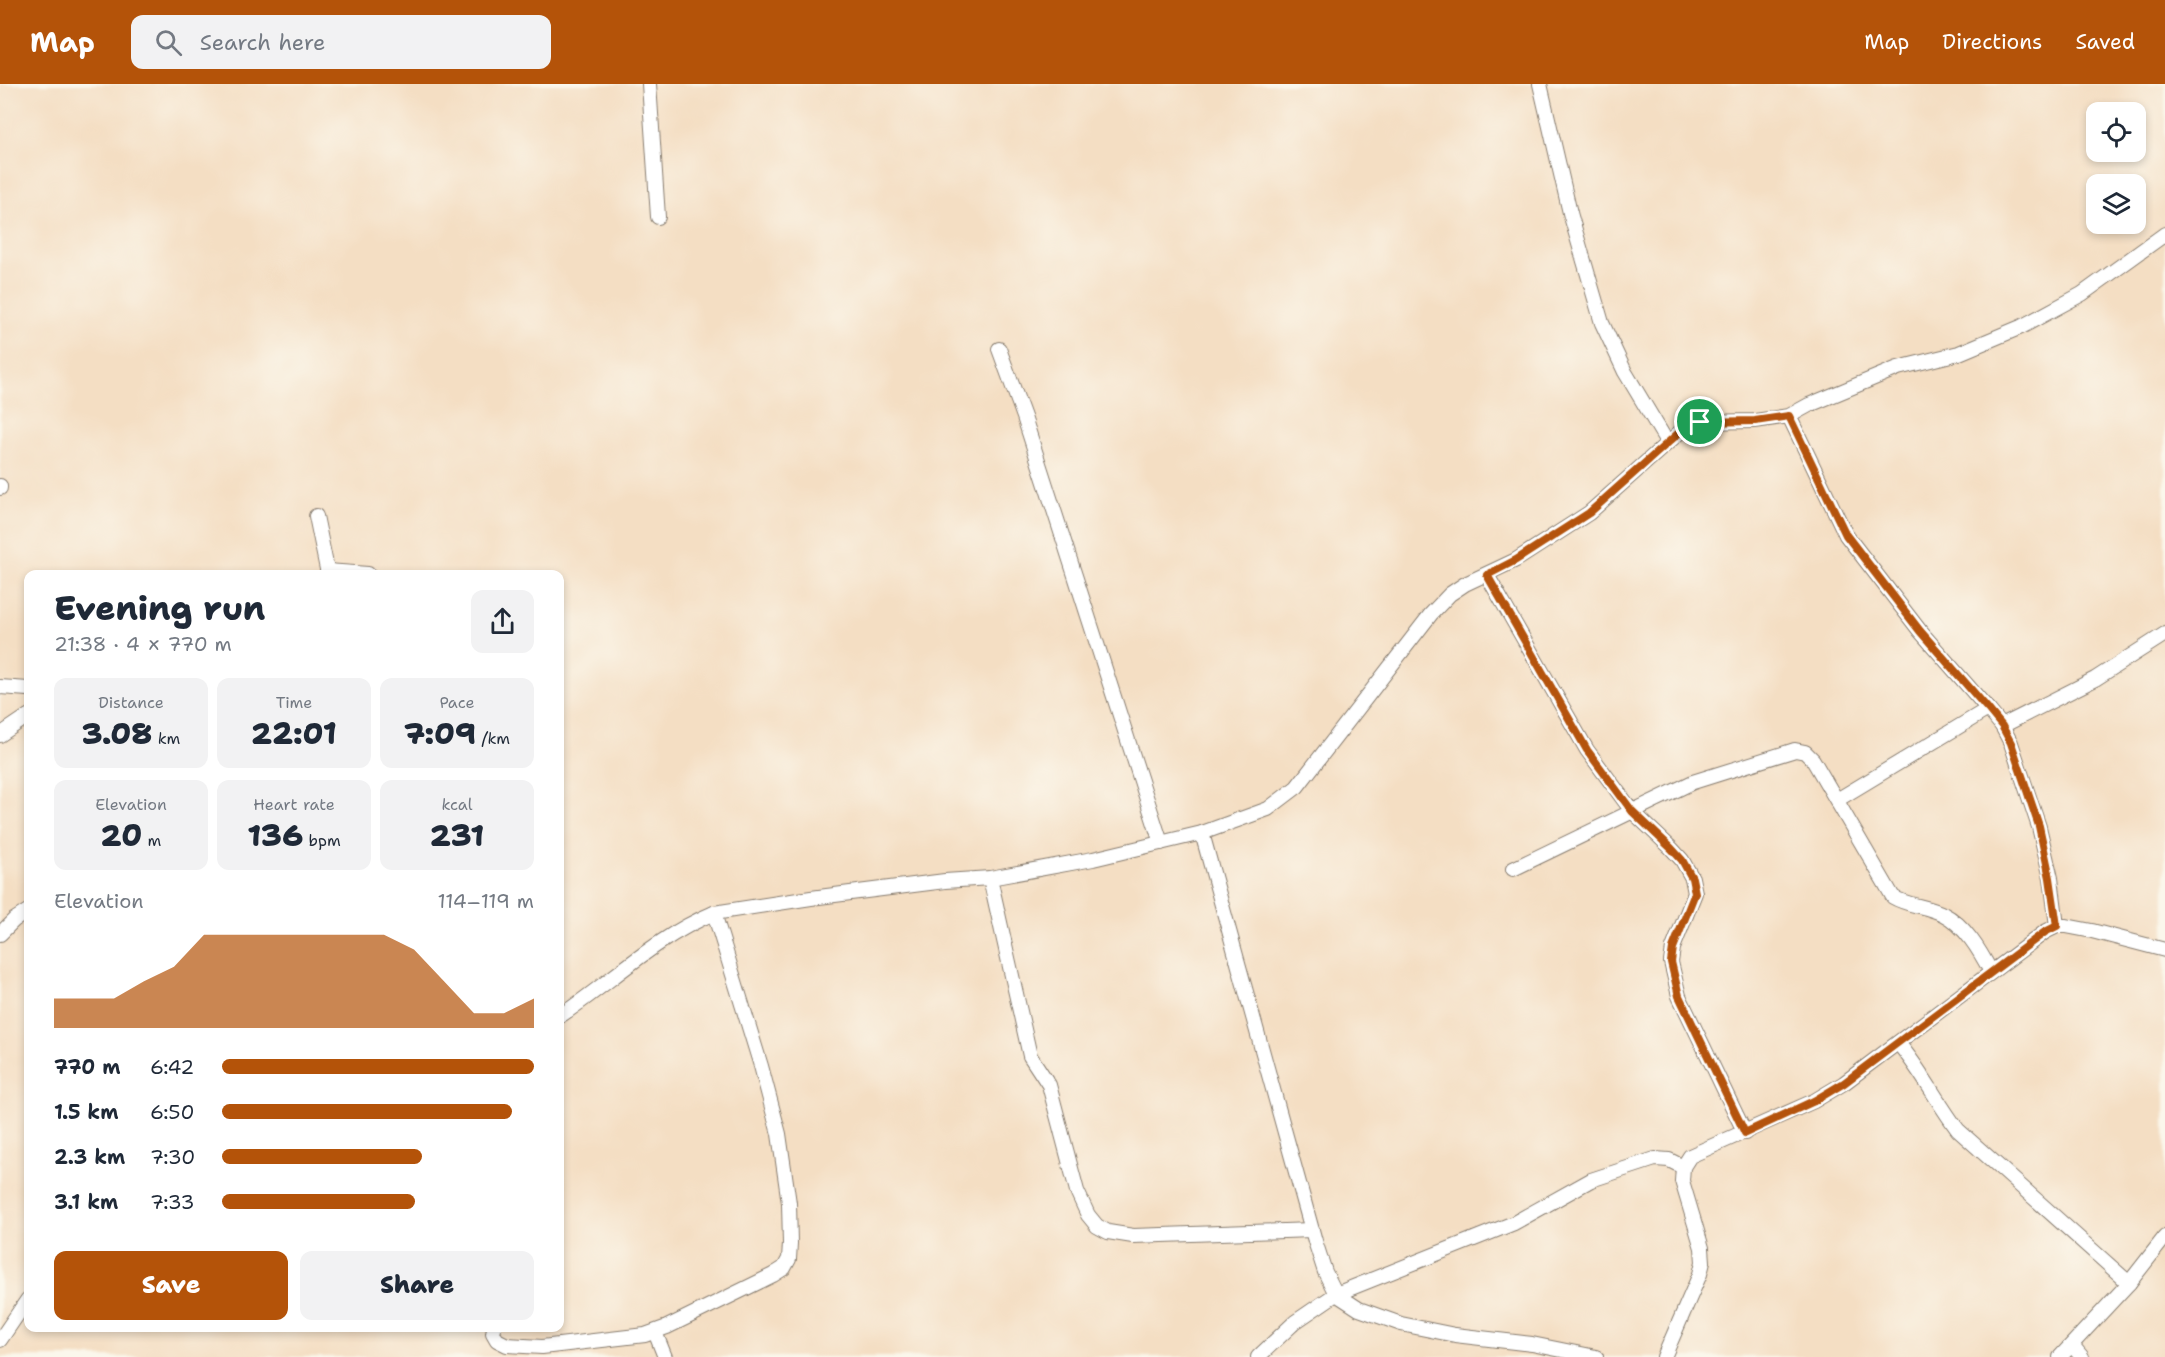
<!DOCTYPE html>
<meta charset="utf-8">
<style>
:root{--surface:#fff;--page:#f2f2f3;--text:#1f2937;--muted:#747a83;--accent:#b45309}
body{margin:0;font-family:"Shantell Sans",sans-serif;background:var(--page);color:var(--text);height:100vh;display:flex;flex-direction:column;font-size:22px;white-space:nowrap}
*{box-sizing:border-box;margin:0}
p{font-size:20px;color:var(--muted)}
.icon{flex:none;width:33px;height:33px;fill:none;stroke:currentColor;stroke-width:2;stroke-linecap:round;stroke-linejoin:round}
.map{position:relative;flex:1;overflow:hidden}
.side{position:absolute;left:24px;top:486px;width:540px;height:762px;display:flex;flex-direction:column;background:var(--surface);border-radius:12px;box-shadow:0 3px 9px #0003}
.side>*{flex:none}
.fabs{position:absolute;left:2086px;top:18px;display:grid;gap:12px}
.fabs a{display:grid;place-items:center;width:60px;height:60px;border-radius:12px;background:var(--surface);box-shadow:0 3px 9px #0003;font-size:30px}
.pin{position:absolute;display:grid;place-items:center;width:51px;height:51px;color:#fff;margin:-26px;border:3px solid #fff;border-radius:50%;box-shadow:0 2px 6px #0007}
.round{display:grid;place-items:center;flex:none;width:63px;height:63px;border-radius:12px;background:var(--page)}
.overview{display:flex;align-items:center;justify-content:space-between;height:102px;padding:0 30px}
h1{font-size:33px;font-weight:800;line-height:45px}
.metrics{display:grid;grid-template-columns:repeat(3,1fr);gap:9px;height:102px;padding:6px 30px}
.metrics div{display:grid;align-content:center;border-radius:12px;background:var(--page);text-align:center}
.metrics b{font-size:30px;font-weight:800}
.metrics small{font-size:16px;font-weight:400}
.metrics p{font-size:16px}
.chart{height:168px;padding:12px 30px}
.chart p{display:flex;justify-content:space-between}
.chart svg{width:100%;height:108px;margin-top:6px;fill:var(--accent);opacity:.7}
.primary-button{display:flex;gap:12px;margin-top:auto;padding:12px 30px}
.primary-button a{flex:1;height:69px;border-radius:12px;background:var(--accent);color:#fff;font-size:24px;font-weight:800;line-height:69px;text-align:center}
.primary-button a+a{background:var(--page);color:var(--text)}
ul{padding:0 30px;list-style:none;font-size:20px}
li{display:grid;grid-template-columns:96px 72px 1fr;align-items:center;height:45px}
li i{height:15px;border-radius:8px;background:var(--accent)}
header{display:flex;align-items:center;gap:36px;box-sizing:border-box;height:84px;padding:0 30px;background:var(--accent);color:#fff}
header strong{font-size:28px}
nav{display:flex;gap:33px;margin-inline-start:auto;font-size:21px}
.search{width:420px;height:54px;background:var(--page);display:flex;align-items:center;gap:15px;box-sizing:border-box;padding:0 21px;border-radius:12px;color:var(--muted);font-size:22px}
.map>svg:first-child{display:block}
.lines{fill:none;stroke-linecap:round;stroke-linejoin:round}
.minor-casing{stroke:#887d70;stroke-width:16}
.minor{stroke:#fff;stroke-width:14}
.route-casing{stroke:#fff;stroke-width:12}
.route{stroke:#b45309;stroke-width:8}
</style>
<header>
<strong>Map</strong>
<div class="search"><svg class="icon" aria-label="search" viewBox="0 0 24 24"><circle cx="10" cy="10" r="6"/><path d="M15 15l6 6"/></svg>Search here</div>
<nav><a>Map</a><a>Directions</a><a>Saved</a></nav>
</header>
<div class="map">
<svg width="2165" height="1273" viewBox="0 0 2165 1273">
<rect width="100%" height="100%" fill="#fbf7ec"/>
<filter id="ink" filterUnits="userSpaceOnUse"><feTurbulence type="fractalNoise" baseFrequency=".0167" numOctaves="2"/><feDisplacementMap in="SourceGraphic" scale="12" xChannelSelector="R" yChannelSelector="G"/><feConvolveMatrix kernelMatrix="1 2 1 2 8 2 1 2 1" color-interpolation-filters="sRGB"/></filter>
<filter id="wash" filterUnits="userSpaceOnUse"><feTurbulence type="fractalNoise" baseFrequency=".008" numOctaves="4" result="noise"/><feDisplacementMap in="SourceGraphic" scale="24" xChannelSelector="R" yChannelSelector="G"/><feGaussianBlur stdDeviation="1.35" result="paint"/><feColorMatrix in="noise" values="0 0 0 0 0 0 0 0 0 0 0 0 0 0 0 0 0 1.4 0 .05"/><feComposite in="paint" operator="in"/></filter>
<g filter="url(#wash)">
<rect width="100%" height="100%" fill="#f4dec3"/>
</g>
<g filter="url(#ink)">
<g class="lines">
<defs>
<g id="minor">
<path d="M649,0L658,133"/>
<path d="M1540,0L1570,129L1602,239L1625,288L1667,358"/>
<path d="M999,265L1024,333L1161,759"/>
<path d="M1789,332L1846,451L1920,547L1988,625L2002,642L2011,659L2039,743L2051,794L2057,842"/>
<path d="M0,402V404"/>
<path d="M316,432L328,490"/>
<path d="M327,487L368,490"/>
<path d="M1487,491L1587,666L1632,727L1671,764L1682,776L1692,794L1695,809L1673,864L1671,878L1679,912L1745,1049"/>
<path d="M0,603L28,605"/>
<path d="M2002,642L2095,595L2165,550"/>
<path d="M0,651L28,632"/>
<path d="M1837,716L1988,625"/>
<path d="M1202,749L1315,1157L1325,1188L1336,1210L1359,1225L1401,1240L1455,1251L1532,1260L1596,1273"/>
<path d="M1513,785L1693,698L1795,666L1805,668L1813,676L1893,813C1908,822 1927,822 1943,830C1965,841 1980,867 1991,888"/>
<path d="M990,794L1030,972L1049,1001L1077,1107L1088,1131L1097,1142L1108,1148L1133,1152L1312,1146"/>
<path d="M0,850L14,836L28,827"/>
<path d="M560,932C611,898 656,853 714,829L811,814L945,797L990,794L1093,775L1202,749L1268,725L1297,703L1431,530L1450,510L1465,500L1516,476L1589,429L1681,347L1700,338L1755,337L1789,332L1809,321L1898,284L1959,269L2021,243L2082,210L2165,150"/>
<path d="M1898,959C1921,986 1937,1018 1958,1046L2129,1199"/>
<path d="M494,1244L493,1249L497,1256L507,1261L542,1263L645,1251L667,1243L773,1191L784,1184L789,1175L790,1159L789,1119L779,1050L761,982L714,829"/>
<path d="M655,1248L665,1273"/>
<path d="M0,1256L28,1215"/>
<path d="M2072,1261L2082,1273"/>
<path d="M1258,1273L1295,1238L1336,1210L1514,1139L1591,1096L1655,1075L1669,1076L1683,1083"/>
<path d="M1664,1273L1700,1190L1703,1178L1702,1164L1682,1097L1683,1083L1690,1072L1814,1017L1844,999L2045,848L2057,842H2066L2092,847L2165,866"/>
<path d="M2060,1273L2129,1199L2165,1153"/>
</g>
</defs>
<use href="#minor" class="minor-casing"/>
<use href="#minor" class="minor"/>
</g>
</g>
<g class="lines" filter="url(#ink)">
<defs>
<path id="route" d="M1789,332L1846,451L1920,547L1988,625L2002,642L2011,659L2039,742L2050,794L2057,842L2045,848L1844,999L1814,1017L1745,1049L1679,912L1671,878L1673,864L1695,809L1692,794L1682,776L1671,764L1632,727L1587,666L1487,491L1516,476L1589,429L1681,347L1700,338L1755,337Z"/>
</defs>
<use href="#route" class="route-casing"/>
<use href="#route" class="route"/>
</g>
</svg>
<div class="fabs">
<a><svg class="icon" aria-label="locate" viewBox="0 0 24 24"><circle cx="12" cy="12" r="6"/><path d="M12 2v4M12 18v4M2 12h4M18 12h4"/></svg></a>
<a><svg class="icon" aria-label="layers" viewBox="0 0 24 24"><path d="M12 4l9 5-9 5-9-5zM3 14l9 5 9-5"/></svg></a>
</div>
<div class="pin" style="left:1700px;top:338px;background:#1e9e55"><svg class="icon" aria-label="arrive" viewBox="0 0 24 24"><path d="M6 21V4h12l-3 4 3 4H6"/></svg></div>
<section class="side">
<div class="overview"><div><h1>Evening run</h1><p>21:38 · 4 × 770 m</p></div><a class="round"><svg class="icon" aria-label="share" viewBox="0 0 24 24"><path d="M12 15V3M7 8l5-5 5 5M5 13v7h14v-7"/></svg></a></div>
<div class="metrics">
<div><p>Distance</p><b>3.08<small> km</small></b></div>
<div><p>Time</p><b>22:01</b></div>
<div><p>Pace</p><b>7:09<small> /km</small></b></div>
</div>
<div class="metrics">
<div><p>Elevation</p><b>20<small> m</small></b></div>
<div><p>Heart rate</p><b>136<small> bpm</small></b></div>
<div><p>kcal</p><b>231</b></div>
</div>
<div class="chart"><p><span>Elevation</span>114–119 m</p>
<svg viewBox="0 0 160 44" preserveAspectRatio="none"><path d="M0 44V32L10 32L20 32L30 25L40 19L50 6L60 6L70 6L80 6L90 6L100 6L110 6L120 12L130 25L140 38L150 38L160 32V44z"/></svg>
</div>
<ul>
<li><b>770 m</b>6:42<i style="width:100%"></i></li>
<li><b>1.5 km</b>6:50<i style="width:93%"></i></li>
<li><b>2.3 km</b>7:30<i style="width:64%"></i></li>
<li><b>3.1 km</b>7:33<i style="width:62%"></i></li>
</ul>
<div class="primary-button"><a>Save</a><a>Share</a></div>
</section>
</div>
